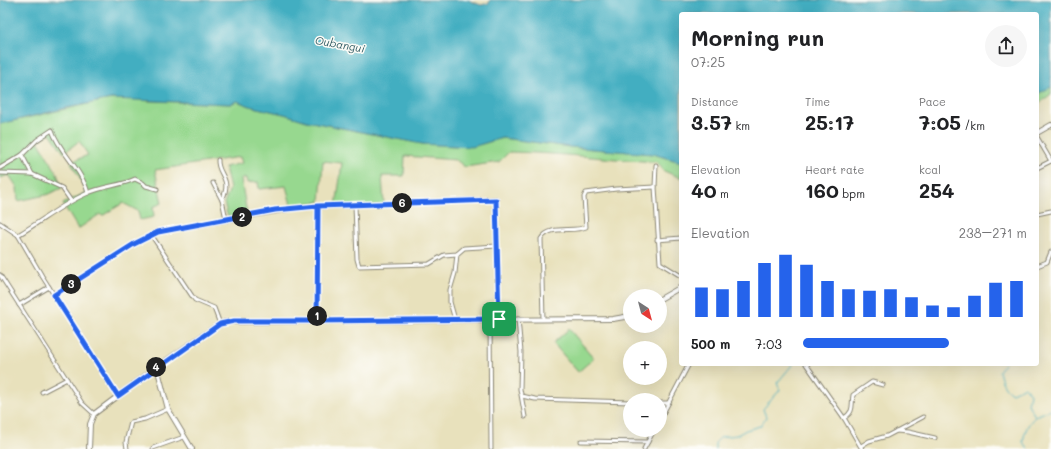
<!DOCTYPE html>
<meta charset="utf-8">
<style>
:root{--surface:#fff;--page:#f6f6f6;--text:#202124;--muted:#757577;--accent:#2563eb}
body{margin:0;font-family:Mali,sans-serif;background:var(--page);color:var(--text);height:100vh;display:flex;flex-direction:column;font-size:15px;white-space:nowrap}
*{box-sizing:border-box;margin:0}
p{font-size:13px;color:var(--muted)}
.icon{flex:none;width:22px;height:22px;fill:none;stroke:currentColor;stroke-width:2;stroke-linecap:round;stroke-linejoin:round}
.map{position:relative;flex:1;overflow:hidden}
.details{position:absolute;left:679px;top:12px;width:360px;height:354px;display:flex;flex-direction:column;background:var(--surface);border-radius:4px;box-shadow:0 4px 16px #0002}
.details>*{flex:none}
.needle{width:26px;rotate:144deg}
.fabs{position:absolute;left:623px;top:289px;display:grid;gap:8px}
.fabs a{display:grid;place-items:center;width:44px;height:44px;border-radius:50%;background:var(--surface);box-shadow:0 4px 16px #0002;font-size:20px}
.pin{position:absolute;display:grid;place-items:center;width:34px;height:34px;color:#fff;margin:-17px;border-radius:8px;box-shadow:0 2px 6px #0006}
.km{position:absolute;width:20px;height:20px;margin:-10px;border-radius:50%;background:#222;color:#fff;font-size:11px;line-height:20px;text-align:center}
.round{display:grid;place-items:center;flex:none;width:42px;height:42px;border-radius:21px;background:var(--page)}
.summary{display:flex;align-items:center;justify-content:space-between;height:68px;padding:0 12px}
h1{font-size:22px;font-weight:700;line-height:30px}
.figures{display:grid;grid-template-columns:repeat(3,1fr);gap:6px;height:68px;padding:4px 12px}
.figures div{display:grid;align-content:center}
.figures b{font-size:20px;font-weight:700}
.figures small{font-size:11px;font-weight:400}
.figures p{font-size:11px}
.chart{height:112px;padding:8px 12px}
.chart p{display:flex;justify-content:space-between}
.chart svg{width:100%;height:72px;margin-top:4px;stroke:var(--accent);stroke-width:6}
ul{padding:0 12px;list-style:none;font-size:13px}
li{display:grid;grid-template-columns:64px 48px 1fr;align-items:center;height:30px}
li i{height:10px;border-radius:5px;background:var(--accent)}
.map>svg:first-child{display:block}
.green{fill:#97d88f;stroke:#61825d}
.water{fill:#43aec1;stroke:#376c76}
.lines{fill:none;stroke-linecap:round;stroke-linejoin:round}
.stream{stroke:#43aec1;stroke-width:1}
.street-casing{stroke:#8a8674;stroke-width:5}
.secondary-casing{stroke:#8a8674;stroke-width:6}
.street{stroke:#fff;stroke-width:3}
.secondary{stroke:#fff;stroke-width:4}
.route-casing{stroke:#fff;stroke-width:8}
.route{stroke:#2563eb;stroke-width:5}
.labels{text-anchor:middle;dominant-baseline:central;stroke-width:3;stroke-linejoin:round;paint-order:stroke}
.water-label{font-size:11px;font-style:italic;fill:#355f67;stroke:#fdfcf7}
</style>
<div class="map">
<svg width="1051" height="449" viewBox="0 0 1051 449">
<rect width="100%" height="100%" fill="#fdfcf7"/>
<filter id="ink" filterUnits="userSpaceOnUse"><feTurbulence type="fractalNoise" baseFrequency=".025" numOctaves="2"/><feDisplacementMap in="SourceGraphic" scale="8" xChannelSelector="R" yChannelSelector="G"/><feConvolveMatrix kernelMatrix="1 2 1 2 8 2 1 2 1" color-interpolation-filters="sRGB"/></filter>
<filter id="wash" filterUnits="userSpaceOnUse"><feTurbulence type="fractalNoise" baseFrequency=".012" numOctaves="4" result="noise"/><feDisplacementMap in="SourceGraphic" scale="16" xChannelSelector="R" yChannelSelector="G"/><feGaussianBlur stdDeviation="0.9" result="paint"/><feColorMatrix in="noise" values="0 0 0 0 0 0 0 0 0 0 0 0 0 0 0 0 0 1.4 0 .05"/><feComposite in="paint" operator="in"/></filter>
<g filter="url(#wash)">
<rect width="100%" height="100%" fill="#e8e1bc"/>
<g class="green">
<path d="M1051,87V94L1037,105V94Z"/>
<path d="M127,98L149,101L230,104L237,101L253,107L284,114L307,121L422,144L457,146L482,144L502,138L570,147L653,154L681,162V178L664,171L657,162C608,159 558,153 509,152L499,162L465,167L456,160L405,156L404,176H382L384,205L336,207L342,163L323,161L320,202L291,205L286,186L259,189L258,182L247,183L246,178L241,179L247,214L228,217L224,203L230,189L225,167L242,163L240,157L155,170L162,203L153,207L154,217L140,220L138,211L123,203L102,216L100,214L78,229L63,204L87,192L71,162L88,155L79,141L64,153L50,133L38,141L56,171L62,188L46,195L18,201L17,187L9,175L0,178V124L105,100Z"/>
<path d="M569,329L594,358L578,372L553,343Z"/>
</g>
<path class="water" d="M0,0H468L481,5L489,3L490,0H1051V87L1037,94V14H681V162L653,154L570,147L502,138L472,147L422,144L307,121L284,114L253,107L237,101L230,104L111,99L62,109L0,124Z"/>
<g class="lines">
<g class="stream">
<path d="M1004,364L999,371C1001,379 1003,388 1012,393L1025,387L1030,394L1028,404L1035,416L1051,410"/>
<path d="M715,449V443L721,437L737,435L746,430L760,426L766,417L763,409L780,390L777,383L793,364"/>
<path d="M1028,449L1023,442C1025,431 1027,424 1035,417"/>
</g>
</g>
</g>
<g filter="url(#ink)">
<g class="lines">
<defs>
<g id="street">
<path d="M1037,137L1051,161"/>
<path d="M22,155L32,174L62,188L71,201"/>
<path d="M218,160C217,175 233,178 222,200"/>
<path d="M656,165L655,187L660,263L681,276"/>
<path d="M0,168L22,155L37,140L52,130C59,152 82,169 88,193"/>
<path d="M1037,168L1051,161"/>
<path d="M0,173L32,174"/>
<path d="M213,183L222,200L226,219"/>
<path d="M355,205L357,259L359,266L429,264L444,255L457,254L464,248L497,246"/>
<path d="M1037,214L1051,211"/>
<path d="M0,223L18,235L42,276L118,396"/>
<path d="M18,235C42,221 62,204 88,193C103,186 120,186 135,179L143,183L146,186L157,189"/>
<path d="M152,236L192,296L195,300L214,308L220,324"/>
<path d="M657,240L681,238"/>
<path d="M1037,266L1047,262L1051,252"/>
<path d="M0,275L82,403L94,414"/>
<path d="M54,295L134,244L158,232L297,208L496,199L499,319"/>
<path d="M19,305L49,287"/>
<path d="M490,319L491,449"/>
<path d="M518,319L521,352L520,389L525,417"/>
<path d="M543,319L541,239C550,224 572,233 586,227L584,197L586,193L616,189L655,187"/>
<path d="M455,320L450,302V290L455,273L457,254"/>
<path d="M317,321L318,206"/>
<path d="M806,364L844,418L862,449"/>
<path d="M42,392L67,379"/>
<path d="M522,396L535,399L630,402"/>
<path d="M660,403H668"/>
<path d="M844,418C855,411 851,406 853,395L872,382L883,385"/>
<path d="M660,419L689,364"/>
<path d="M896,431L908,432L935,438"/>
<path d="M581,441L648,442"/>
<path d="M861,446L869,441L887,436L923,417"/>
<path d="M153,448L184,437"/>
<path d="M127,449L126,442L131,422L145,419L168,409"/>
<path d="M644,449L654,430"/>
</g>
<g id="secondary">
<path d="M1037,133L1051,125"/>
<path d="M660,299L681,287"/>
<path d="M157,367L168,409L192,449"/>
<path d="M89,449L90,424L94,414L157,367L215,327L225,322L613,319L630,316"/>
</g>
</defs>
<use href="#street" class="street-casing"/>
<use href="#secondary" class="secondary-casing"/>
<use href="#street" class="street"/>
<use href="#secondary" class="secondary"/>
</g>
</g>
<g class="lines" filter="url(#ink)">
<defs>
<path id="route" d="M499,319L317,321L318,206L275,210L158,232L134,244L54,295L118,396L220,324L234,321H317L318,206L496,200L499,319"/>
</defs>
<use href="#route" class="route-casing"/>
<use href="#route" class="route"/>
</g>
<g class="labels">
<g class="water-label">
<text transform="translate(340 44) rotate(10)">Oubangui</text>
</g>
</g>
</svg>
<div class="fabs">
<a><svg class="needle" viewBox="-14 -14 28 28"><path d="M0-13l5 13h-10z" fill="#e53935"/><path d="M0 13l5-13h-10z" fill="#757577"/></svg></a>
<a>+</a>
<a>−</a>
</div>
<div class="pin" style="left:499px;top:319px;background:#1e9e55"><svg class="icon" aria-label="arrive" viewBox="0 0 24 24"><path d="M6 21V4h12l-3 4 3 4H6"/></svg></div>
<b class="km" style="left:317px;top:316px">1</b>
<b class="km" style="left:242px;top:217px">2</b>
<b class="km" style="left:71px;top:284px">3</b>
<b class="km" style="left:156px;top:367px">4</b>
<b class="km" style="left:402px;top:203px">6</b>
<section class="details">
<div class="summary"><div><h1>Morning run</h1><p>07:25</p></div><a class="round"><svg class="icon" aria-label="share" viewBox="0 0 24 24"><path d="M12 15V3M7 8l5-5 5 5M5 13v7h14v-7"/></svg></a></div>
<div class="figures">
<div><p>Distance</p><b>3.57<small> km</small></b></div>
<div><p>Time</p><b>25:17</b></div>
<div><p>Pace</p><b>7:05<small> /km</small></b></div>
</div>
<div class="figures">
<div><p>Elevation</p><b>40<small> m</small></b></div>
<div><p>Heart rate</p><b>160<small> bpm</small></b></div>
<div><p>kcal</p><b>254</b></div>
</div>
<div class="chart"><p><span>Elevation</span>238–271 m</p>
<svg viewBox="0 0 160 44" preserveAspectRatio="none"><path d="M5 44V26M15 44V27M25 44V22M35 44V11M45 44V6M55 44V12M65 44V22M75 44V27M85 44V28M95 44V27M105 44V32M115 44V37M125 44V38M135 44V31M145 44V23M155 44V22"/></svg>
</div>
<ul>
<li><b>500 m</b>7:03<i style="width:65%"></i></li>
</ul>
</section>
</div>
